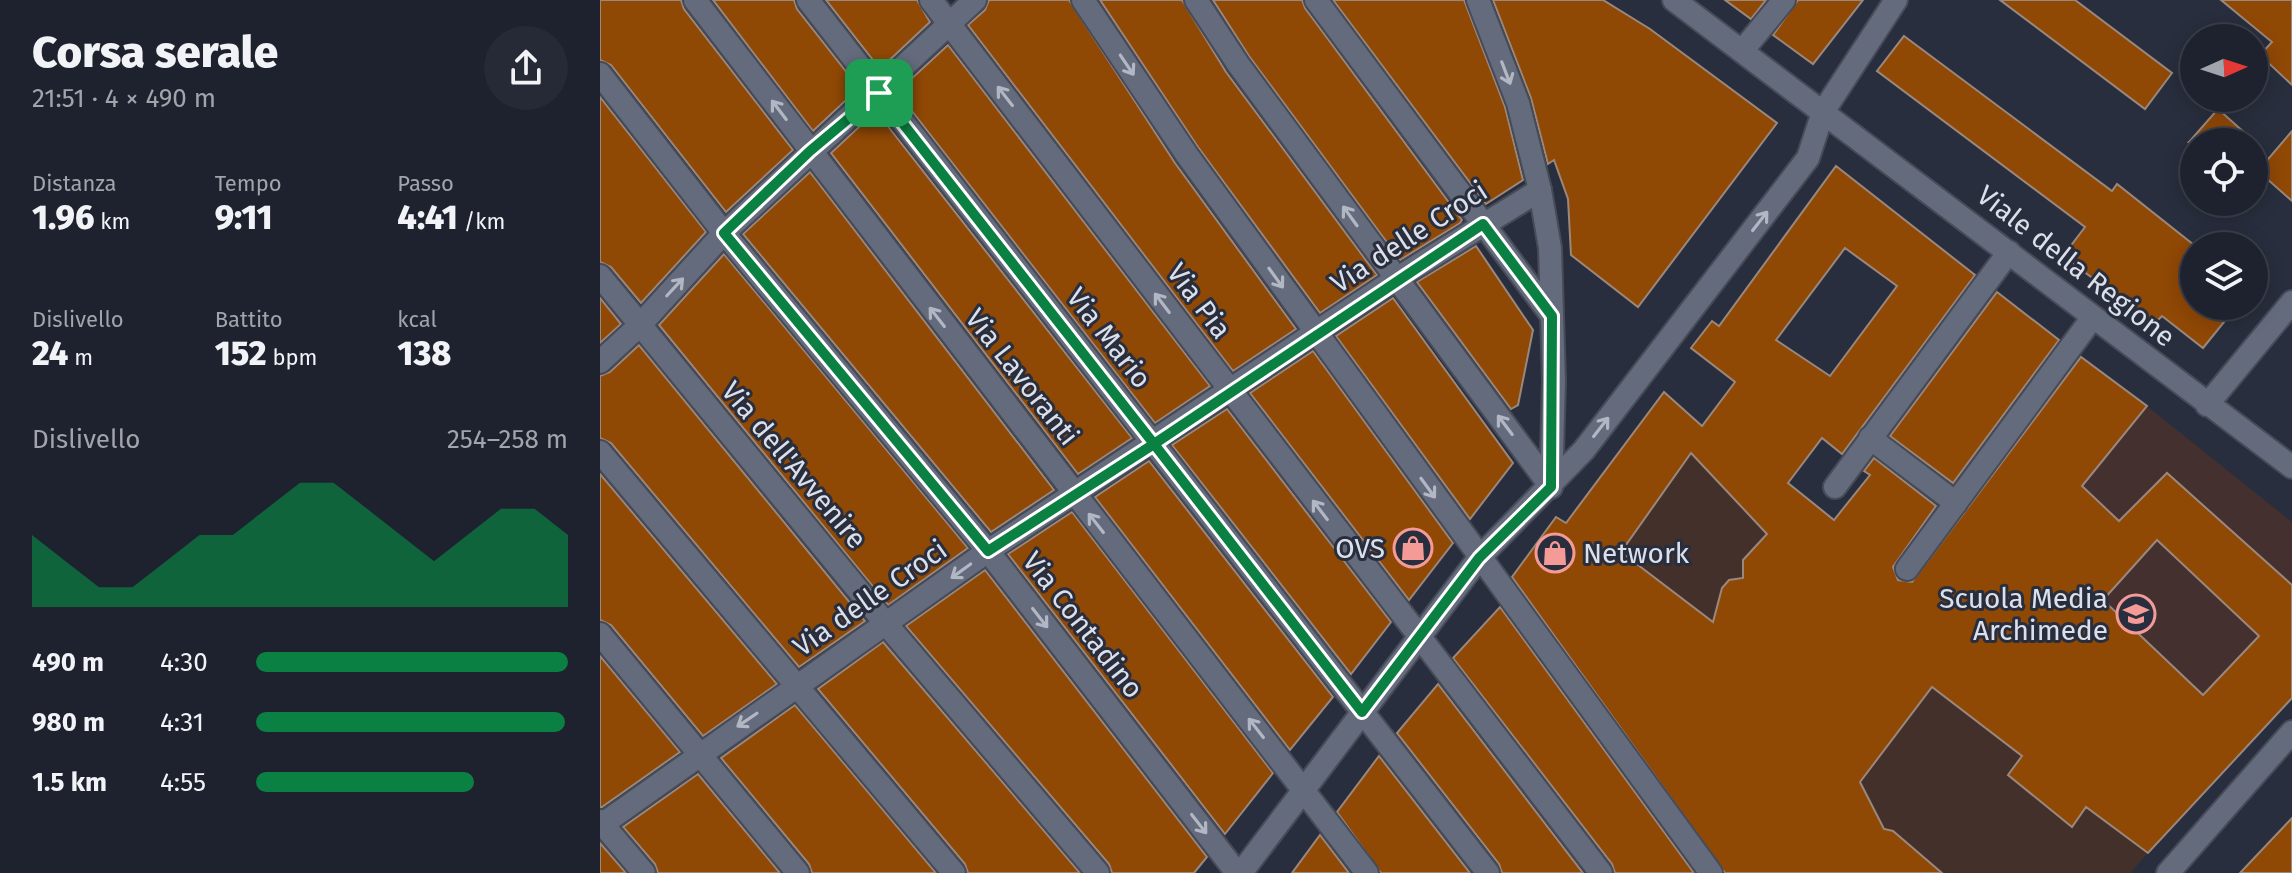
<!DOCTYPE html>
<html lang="it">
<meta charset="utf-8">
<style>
:root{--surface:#1e222e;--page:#262a36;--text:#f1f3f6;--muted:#a1a4aa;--line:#3c3f4a;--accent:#0b8043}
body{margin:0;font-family:"Fira Sans",sans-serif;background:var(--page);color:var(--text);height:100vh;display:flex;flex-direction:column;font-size:30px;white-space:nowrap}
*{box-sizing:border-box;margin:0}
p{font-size:26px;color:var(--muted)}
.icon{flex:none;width:44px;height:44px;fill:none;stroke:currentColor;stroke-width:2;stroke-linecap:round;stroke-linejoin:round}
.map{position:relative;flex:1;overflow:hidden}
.drawer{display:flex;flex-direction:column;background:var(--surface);width:600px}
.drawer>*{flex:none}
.needle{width:52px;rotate:87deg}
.buttons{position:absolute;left:1580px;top:24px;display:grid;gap:16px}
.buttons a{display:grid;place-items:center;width:88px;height:88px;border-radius:50%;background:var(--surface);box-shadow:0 4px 20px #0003,0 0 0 2px var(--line);font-size:40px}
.pin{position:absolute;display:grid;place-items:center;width:68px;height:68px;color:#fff;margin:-34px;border-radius:16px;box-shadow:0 4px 12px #0006}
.round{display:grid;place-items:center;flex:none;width:84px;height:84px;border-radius:42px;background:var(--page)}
.headline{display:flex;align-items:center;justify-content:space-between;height:136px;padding:0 32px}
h1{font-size:44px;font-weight:800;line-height:60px}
.stats{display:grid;grid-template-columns:repeat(3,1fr);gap:12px;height:136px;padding:8px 32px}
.stats div{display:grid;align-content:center}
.stats b{font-size:34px;font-weight:800}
.stats small{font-size:22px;font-weight:400}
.stats p{font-size:22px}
.chart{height:224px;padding:16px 32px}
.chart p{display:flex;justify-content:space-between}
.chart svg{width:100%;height:144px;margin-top:8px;fill:var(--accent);opacity:.7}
ul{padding:0 32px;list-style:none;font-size:26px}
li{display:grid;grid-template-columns:128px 96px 1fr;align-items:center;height:60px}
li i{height:20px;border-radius:10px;background:var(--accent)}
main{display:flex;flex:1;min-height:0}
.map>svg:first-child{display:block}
.industrial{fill:#44302b}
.education{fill:#44302f}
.building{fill:#904805;stroke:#9b887d;stroke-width:2;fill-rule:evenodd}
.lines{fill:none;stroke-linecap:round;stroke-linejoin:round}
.minor-casing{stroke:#464b57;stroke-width:26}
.tertiary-casing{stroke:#464b57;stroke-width:26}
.secondary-casing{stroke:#464b57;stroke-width:26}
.minor{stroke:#646b7c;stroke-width:22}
.tertiary{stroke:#646b7c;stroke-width:22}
.secondary{stroke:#646b7c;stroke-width:22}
.oneway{stroke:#b2b7c4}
.route-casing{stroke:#fff;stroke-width:16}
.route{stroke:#0b8043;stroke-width:10}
.labels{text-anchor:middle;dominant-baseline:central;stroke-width:6;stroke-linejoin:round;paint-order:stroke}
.street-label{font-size:28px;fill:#dce0ea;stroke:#282e3d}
.poi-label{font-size:28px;fill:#dce0ea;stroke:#282e3d;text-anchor:end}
</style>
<main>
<section class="drawer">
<div class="headline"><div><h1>Corsa serale</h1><p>21:51 · 4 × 490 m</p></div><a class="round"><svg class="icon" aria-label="share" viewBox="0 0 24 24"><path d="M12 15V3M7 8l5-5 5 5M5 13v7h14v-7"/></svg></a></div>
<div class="stats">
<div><p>Distanza</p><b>1.96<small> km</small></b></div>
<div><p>Tempo</p><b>9:11</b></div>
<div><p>Passo</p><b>4:41<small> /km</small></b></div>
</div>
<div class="stats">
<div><p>Dislivello</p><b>24<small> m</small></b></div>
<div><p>Battito</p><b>152<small> bpm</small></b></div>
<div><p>kcal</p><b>138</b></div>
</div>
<div class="chart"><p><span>Dislivello</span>254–258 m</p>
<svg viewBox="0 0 160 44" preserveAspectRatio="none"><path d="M0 44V22L10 30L20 38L30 38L40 30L50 22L60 22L70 14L80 6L90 6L100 14L110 22L120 30L130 22L140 14L150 14L160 22V44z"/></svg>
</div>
<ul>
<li><b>490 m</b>4:30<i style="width:100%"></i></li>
<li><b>980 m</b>4:31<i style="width:99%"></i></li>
<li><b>1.5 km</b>4:55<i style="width:70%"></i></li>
</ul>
</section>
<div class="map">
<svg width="1692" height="873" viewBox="0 0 1692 873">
<rect width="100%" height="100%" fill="#282e3d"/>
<path class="industrial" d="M1064,392L1112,434L1234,520L1233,539L1579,819L1530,873H1206L972,516Z"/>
<path class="education" d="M1547,406L1692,522V697L1582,816L1374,622Z"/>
<g class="building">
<path d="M0,0H81L84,9L193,150L126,212L11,65L0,60Z"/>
<path d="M113,0H194L197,9L259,88L213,131Z"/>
<path d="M226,0H317L330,22L280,69Z"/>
<path d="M389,0H469L575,163L696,329L633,371L368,25L385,10Z"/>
<path d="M500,0H582L626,72L777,275L720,313L598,147Z"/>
<path d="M613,0H702L705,8L862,220L860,223L800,260L649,56Z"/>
<path d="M733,0H864L905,107L923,180L886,204Z"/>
<path d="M893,0H1003L1050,29L1177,123L1038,307L971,255L968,199L954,160L948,164L931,98Z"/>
<path d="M1125,0H1166L1151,19Z"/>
<path d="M1198,0H1263L1213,64L1173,35Z"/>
<path d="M1400,0H1475L1572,73L1545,109Z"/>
<path d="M1621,0H1692V85L1660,55L1672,42Z"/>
<path d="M1304,36L1512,191L1517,184L1594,245V306H1637L1603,348L1562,316L1554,324L1463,256L1485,227L1277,71Z"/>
<path d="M348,45L610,386L555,423L297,92Z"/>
<path d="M0,97L106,232L41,303L11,267L0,262Z"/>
<path d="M1618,109L1655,142H1589Z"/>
<path d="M276,111L532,438L478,474L231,153Z"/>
<path d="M1692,131V201L1658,171Z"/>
<path d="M1236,166L1375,275L1242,454L1222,438L1188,483L1234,520L1270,475L1264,471L1274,458L1336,506L1293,567L1298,580L1312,582L1481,357L1547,406L1482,486L1519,521L1567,473L1692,585V698L1548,853L1486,807L1472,827L1408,775L1422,756L1332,687L1260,782L1284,829L1293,831L1342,873H1125L912,577L956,517L966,523L1064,392L1102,426L1135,382L1091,348L1112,321L1119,326ZM1245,248L1297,286L1230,376L1176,340ZM1091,453L1167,534L1143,560V578L1129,580L1122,588L1113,622L1021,552ZM1557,540L1659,636L1603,695L1503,600Z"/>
<path d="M210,172L454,490L391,532L143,234Z"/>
<path d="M876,246L933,330L918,405L911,409L817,282Z"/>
<path d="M124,254L368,548L288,605L59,325Z"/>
<path d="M1397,292L1459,340L1353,483L1290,436Z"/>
<path d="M0,298L21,324L0,343Z"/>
<path d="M793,298L913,463L870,519L736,336Z"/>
<path d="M39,345L265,621L199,667L11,443L0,438V376L10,372Z"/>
<path d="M713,351L853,543L809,600L650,393Z"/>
<path d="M627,409L791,622L751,674L572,445Z"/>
<path d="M549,461L733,697L690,750L495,497Z"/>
<path d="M0,474L177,684L103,736L11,625L0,620Z"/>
<path d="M472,512L673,773L625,834L408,554Z"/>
<path d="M385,570L607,857L594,873H512L509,864L306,626Z"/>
<path d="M900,607L1094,873H1015L1012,864L853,658Z"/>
<path d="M283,642L480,873H368L365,864L218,689Z"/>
<path d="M0,656L80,752L2,807H0Z"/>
<path d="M838,684L983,873H902L899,864L797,733Z"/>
<path d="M195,705L336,873H212L209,864L121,758Z"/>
<path d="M779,756L870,873H781L737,812Z"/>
<path d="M98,774L180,873H58L55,864L23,827Z"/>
<path d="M1692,818V873H1640Z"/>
<path d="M720,835L749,873H692Z"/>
<path d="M0,843L26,873H0Z"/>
</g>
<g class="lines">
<defs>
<g id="minor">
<path d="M95,0L767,873"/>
<path d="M208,0L888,873"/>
<path d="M331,0L1001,873"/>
<path d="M483,0L587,155L1111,873"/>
<path d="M596,0L638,64L951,487"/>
<path d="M716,0L952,316"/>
<path d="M1143,50L1184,0"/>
<path d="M0,74L124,233L388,551L637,873"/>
<path d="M0,276L287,625L498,873"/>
<path d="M0,362L40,325L124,233L375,0"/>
<path d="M1607,405L1692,302"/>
<path d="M1270,438L1356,503"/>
<path d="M0,452L354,873"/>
<path d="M1235,487L1409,252"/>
<path d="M1307,569L1493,317"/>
<path d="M0,634L198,873"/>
<path d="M0,821L44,873"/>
<path d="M0,826L388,551L796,279L940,190"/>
<path d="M1568,873L1692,732"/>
</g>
<path id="tertiary" d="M1223,112L1296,0"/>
<g id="secondary">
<path d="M878,0L918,103L940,190L950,248L954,381L951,487"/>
<path d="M1074,0L1692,467"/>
<path d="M641,873L879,558L984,450L1208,158L1223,112"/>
</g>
</defs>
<use href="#minor" class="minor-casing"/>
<use href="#tertiary" class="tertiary-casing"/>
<use href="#secondary" class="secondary-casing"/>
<use href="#minor" class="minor"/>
<use href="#tertiary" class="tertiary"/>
<use href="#secondary" class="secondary"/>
</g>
<defs><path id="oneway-shaft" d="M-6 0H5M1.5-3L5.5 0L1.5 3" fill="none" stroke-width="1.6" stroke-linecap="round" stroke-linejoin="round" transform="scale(2)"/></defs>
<g class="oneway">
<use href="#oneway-shaft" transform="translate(527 65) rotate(56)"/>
<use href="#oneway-shaft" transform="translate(906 73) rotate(69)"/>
<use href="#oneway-shaft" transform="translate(405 96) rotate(-128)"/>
<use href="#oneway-shaft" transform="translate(179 110) rotate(-127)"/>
<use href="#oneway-shaft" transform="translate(750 216) rotate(-126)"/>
<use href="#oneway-shaft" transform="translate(1160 221) rotate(-52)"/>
<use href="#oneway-shaft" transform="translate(676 278) rotate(54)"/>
<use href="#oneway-shaft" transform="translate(75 287) rotate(-47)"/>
<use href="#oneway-shaft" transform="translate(562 303) rotate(-127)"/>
<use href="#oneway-shaft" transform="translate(337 317) rotate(-128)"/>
<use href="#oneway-shaft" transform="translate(905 425) rotate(-127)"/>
<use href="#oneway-shaft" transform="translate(1001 427) rotate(-52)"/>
<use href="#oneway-shaft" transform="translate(828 488) rotate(54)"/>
<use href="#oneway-shaft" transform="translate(720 510) rotate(-127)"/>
<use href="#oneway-shaft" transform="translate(496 523) rotate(-128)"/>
<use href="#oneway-shaft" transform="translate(361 571) rotate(144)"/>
<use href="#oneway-shaft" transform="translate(440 618) rotate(52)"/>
<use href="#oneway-shaft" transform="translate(147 720) rotate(146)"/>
<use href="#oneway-shaft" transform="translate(656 728) rotate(-128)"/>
<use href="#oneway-shaft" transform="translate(599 824) rotate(52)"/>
</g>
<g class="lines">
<defs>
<path id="route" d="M279,93L210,151L124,233L388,551L554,444L762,712L879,558L951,487L952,316L883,224L554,444L279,93"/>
</defs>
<use href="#route" class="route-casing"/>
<use href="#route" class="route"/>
</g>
<defs>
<symbol id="shop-ring" viewBox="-11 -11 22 22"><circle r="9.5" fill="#282e3d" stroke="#f59b97" stroke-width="1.5"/><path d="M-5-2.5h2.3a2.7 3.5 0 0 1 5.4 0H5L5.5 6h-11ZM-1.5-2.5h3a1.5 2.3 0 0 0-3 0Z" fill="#f59b97"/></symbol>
<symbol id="school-ring" viewBox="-11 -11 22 22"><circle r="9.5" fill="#282e3d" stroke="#f59b97" stroke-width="1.5"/><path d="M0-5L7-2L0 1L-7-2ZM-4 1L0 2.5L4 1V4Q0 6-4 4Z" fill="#f59b97"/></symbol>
</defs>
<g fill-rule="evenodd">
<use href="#shop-ring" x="791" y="526" width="44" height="44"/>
<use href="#shop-ring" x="933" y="531" width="44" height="44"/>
<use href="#school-ring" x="1514" y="592" width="44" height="44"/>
</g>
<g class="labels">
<g class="street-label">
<text transform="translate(809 237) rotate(-33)">Via delle Croci</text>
<text transform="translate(1476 266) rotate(38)">Viale della Regione</text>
<text transform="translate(599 301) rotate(53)">Via Pia</text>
<text transform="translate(509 338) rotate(52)">Via Mario</text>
<text transform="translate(422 377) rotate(52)">Via Lavoranti</text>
<text transform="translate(194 465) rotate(50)">Via dell'Avvenire</text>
<text transform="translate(270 598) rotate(-35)">Via delle Croci</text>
<text transform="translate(483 625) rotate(52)">Via Contadino</text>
</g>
<g class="poi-label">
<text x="785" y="548">OVS</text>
<text x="983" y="553" text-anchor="start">Network</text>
<text x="1508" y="598">Scuola Media<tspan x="1508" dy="32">Archimede</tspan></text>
</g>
</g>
</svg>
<div class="buttons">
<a><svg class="needle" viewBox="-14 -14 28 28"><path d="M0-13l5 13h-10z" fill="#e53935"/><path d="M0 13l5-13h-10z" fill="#a1a4aa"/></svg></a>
<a><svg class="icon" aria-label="locate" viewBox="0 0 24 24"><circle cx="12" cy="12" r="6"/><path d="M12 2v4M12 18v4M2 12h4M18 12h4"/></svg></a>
<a><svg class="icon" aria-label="layers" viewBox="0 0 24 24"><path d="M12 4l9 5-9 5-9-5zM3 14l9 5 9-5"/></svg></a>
</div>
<div class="pin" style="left:279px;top:93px;background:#1e9e55"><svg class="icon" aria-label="arrive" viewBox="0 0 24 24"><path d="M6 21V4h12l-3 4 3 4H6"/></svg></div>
</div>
</main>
